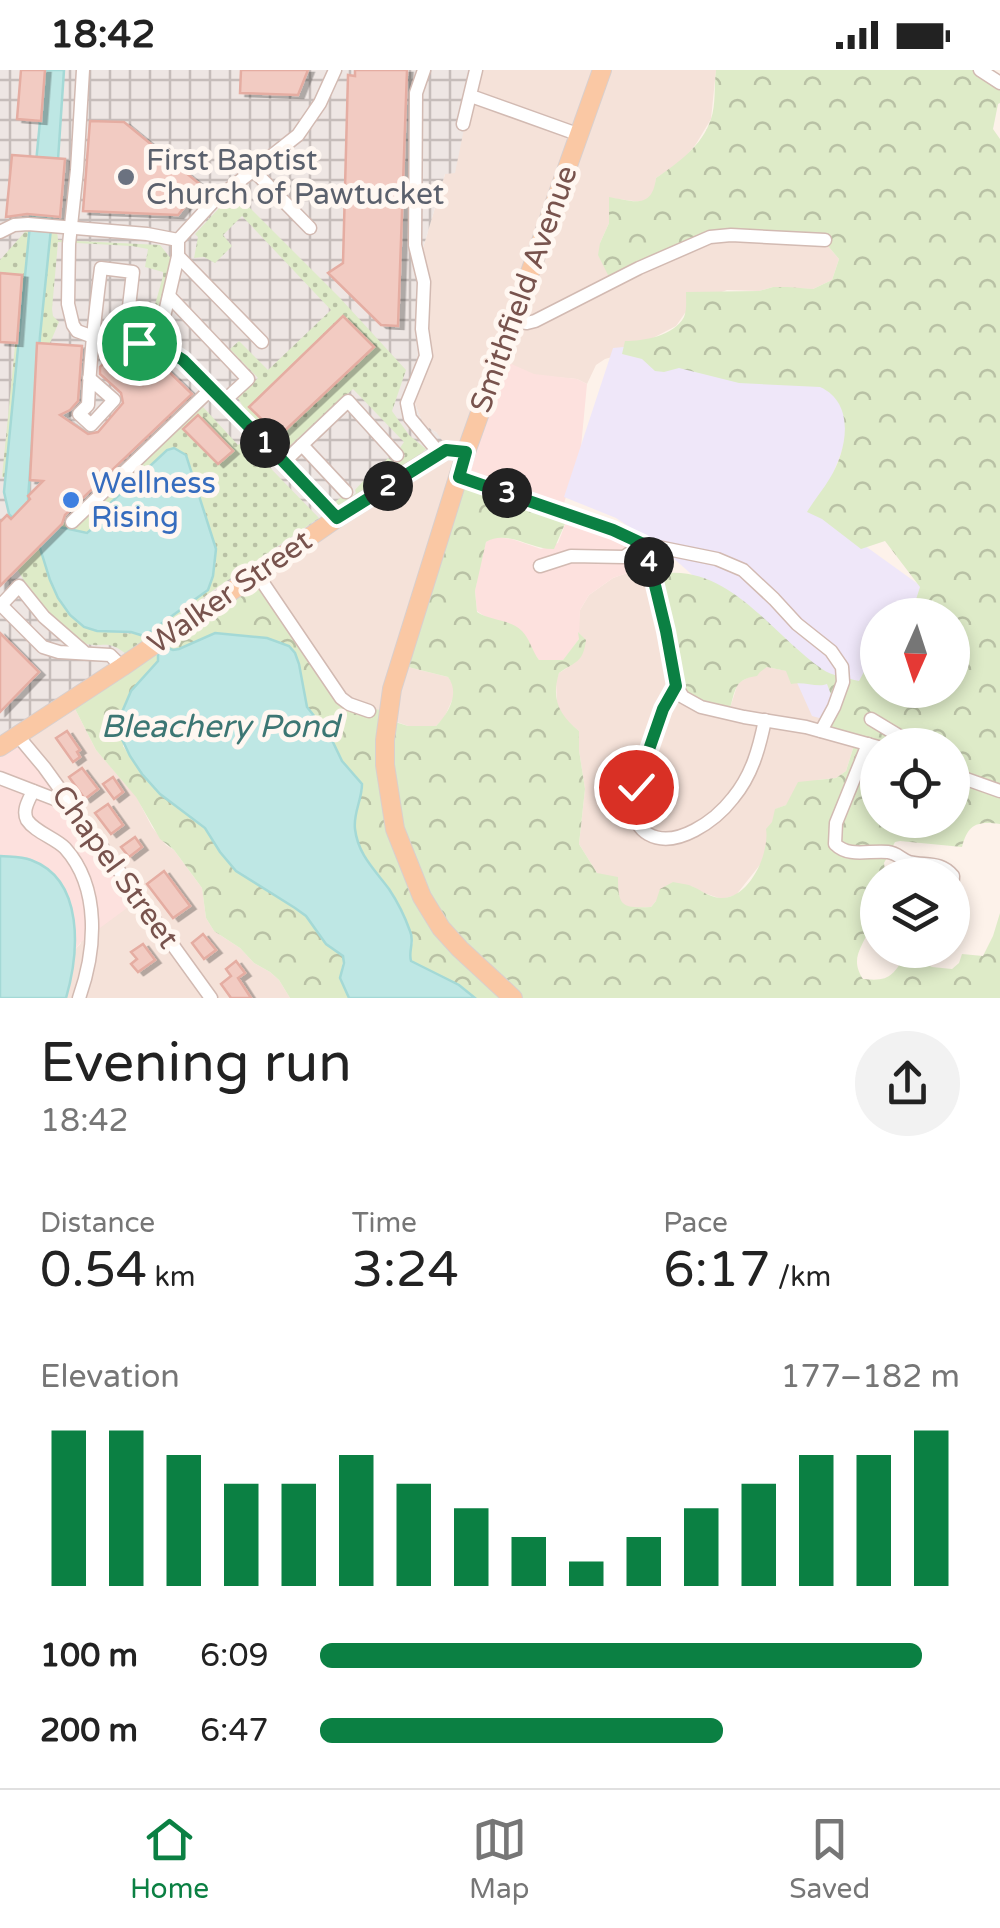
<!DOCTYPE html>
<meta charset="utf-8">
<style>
:root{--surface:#fff;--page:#f2f2f2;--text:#222;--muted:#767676;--line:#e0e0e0;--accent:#0b8043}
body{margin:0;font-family:"Varela Round",sans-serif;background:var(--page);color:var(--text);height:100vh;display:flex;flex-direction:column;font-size:38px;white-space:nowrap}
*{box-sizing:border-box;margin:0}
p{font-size:32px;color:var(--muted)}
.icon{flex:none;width:55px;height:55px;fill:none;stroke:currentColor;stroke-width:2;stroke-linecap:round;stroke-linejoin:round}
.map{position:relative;height:928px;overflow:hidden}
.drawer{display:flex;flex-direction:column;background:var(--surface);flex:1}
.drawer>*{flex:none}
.needle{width:65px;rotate:183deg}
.controls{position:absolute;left:860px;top:528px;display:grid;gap:20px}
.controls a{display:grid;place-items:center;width:110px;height:110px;border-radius:50%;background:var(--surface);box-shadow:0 5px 15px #0003;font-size:50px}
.pin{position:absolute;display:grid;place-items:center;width:85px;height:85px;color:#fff;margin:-42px;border:5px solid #fff;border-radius:50%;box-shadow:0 2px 10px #0007}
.km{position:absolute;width:50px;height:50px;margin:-25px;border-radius:50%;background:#222;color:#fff;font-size:28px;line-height:50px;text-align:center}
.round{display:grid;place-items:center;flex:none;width:105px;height:105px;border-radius:52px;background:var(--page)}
.headline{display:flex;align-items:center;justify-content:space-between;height:170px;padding:0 40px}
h1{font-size:55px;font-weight:600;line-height:75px}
.stats{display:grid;grid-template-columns:repeat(3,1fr);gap:15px;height:170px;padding:10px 40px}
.stats div{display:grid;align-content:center}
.stats b{font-size:50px;font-weight:600}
.stats small{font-size:28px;font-weight:400}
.stats p{font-size:28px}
.chart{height:280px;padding:20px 40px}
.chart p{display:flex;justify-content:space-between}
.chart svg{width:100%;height:180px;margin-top:10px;stroke:var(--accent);stroke-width:6}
ul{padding:0 40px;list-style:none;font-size:32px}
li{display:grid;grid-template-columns:160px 120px 1fr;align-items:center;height:75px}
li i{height:25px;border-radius:12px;background:var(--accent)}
.status{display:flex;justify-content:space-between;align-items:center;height:70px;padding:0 50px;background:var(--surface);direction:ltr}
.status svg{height:28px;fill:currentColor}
.dock{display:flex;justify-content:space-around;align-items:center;height:140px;border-top:2px solid var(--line);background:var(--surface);font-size:28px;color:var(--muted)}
.dock a{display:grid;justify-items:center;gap:5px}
.dock .current{color:var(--accent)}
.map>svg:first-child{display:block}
.residential{fill:#f5e2d9}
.commercial{fill:#fde1de}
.industrial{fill:url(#industrial-grid);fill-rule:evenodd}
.education{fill:#efe7f9}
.grass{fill:url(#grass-dots)}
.forest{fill:url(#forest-crowns);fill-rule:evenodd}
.water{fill:#bee7e4;stroke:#a4d9d6;stroke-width:2.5}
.building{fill:#f2cbc2;stroke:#e5ada2;stroke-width:2.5;filter:url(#shadow)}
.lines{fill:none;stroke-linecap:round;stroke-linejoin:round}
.minor-casing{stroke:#d2bab2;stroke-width:15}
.major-casing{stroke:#d9cfcd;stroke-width:20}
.minor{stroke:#fff;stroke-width:12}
.major{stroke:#fac8a4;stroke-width:18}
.route-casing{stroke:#fff;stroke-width:20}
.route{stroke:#0b8043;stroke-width:12}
.worship-dot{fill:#6b7280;stroke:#fff7f1;stroke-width:4}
.shop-dot{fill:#3f7fe0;stroke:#fff7f1;stroke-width:4}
.labels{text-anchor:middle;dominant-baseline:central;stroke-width:10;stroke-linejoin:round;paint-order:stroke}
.worship-label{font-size:30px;fill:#5b616d;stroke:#fff7f1;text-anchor:start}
.street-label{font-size:30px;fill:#78534d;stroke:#fff7f1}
.shop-label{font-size:30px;fill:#366cbe;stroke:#fff7f1;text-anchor:start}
.water-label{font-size:32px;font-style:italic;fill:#3c7673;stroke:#fff7f1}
</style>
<div class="status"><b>18:42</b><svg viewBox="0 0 49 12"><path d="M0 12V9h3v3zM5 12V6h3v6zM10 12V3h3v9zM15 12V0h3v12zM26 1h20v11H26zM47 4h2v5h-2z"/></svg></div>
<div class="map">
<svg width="1000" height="928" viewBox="0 0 1000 928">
<defs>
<pattern id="industrial-grid" width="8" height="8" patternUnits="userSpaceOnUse" patternTransform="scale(2.5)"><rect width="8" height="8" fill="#eee6e3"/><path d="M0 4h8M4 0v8" fill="none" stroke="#c6bdba"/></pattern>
<pattern id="grass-dots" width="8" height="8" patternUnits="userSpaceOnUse" patternTransform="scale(2.5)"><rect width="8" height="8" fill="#deebc8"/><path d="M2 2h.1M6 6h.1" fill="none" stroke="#b9c1a5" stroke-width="1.8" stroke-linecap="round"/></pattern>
<pattern id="forest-crowns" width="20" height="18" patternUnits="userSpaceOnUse" patternTransform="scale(2.5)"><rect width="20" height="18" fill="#deebc8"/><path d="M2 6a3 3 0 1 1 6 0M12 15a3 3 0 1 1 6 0" fill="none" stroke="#b9c1a5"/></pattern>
<filter id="shadow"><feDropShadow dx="5.5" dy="3" stdDeviation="0" flood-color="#0004"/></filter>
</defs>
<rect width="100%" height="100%" fill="#fdf2ea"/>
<g class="residential">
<path d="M476,0H716L711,49L696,74L682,91L656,108L655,120L649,129L642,132L609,128V153L600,173L703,166L822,169L839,189L832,210L813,219L773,217L759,221L727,220L719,223L685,243L676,256L622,284L605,289L596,295L587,314L577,309L534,305L501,290L400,595L448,607L453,614L455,624L444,648L436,656H408L358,638L343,629L258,503L437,363L423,354L414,331L421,185Z"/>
<path d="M650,495L729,641L738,613L767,597L787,601L856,669L846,701L836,708L817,710L786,735L776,739L763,791L736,825L722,829L704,823L691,816L656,831L651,837L629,838L623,835L603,806L597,803L579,774L585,719L579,680V661L564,649L557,634L556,611L559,603L567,598L585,570L578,562L580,540L589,525L613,508Z"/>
<path d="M70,629L96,680L136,726L152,757L166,775L174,780L202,818L206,848L214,861L240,878L254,893L270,902L279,910L290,928H66L74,881L81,873L22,661Z"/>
</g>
<g class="commercial">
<path d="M500,289L534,304L577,309L587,314L581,377L562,440L460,402Z"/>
<path d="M568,447L633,467L650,495L613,508L589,525L580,540L579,569L571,580L563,590H539L532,581L526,567L508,553L487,548L477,541L475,521L481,490L486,472L494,467L512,469L541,479L558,473Z"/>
<path d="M16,665L142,827L81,872L74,881L71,836L22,787L0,786V675Z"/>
</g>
<path class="industrial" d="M0,0H476L455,103L445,104L421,185L431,283L414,331L423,354L437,363L446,376L0,676ZM30,153L51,154L40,266L28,429L55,456L79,462L195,420L209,456L58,528L50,510L39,474L9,444L4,422Z"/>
<path class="education" d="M687,271L865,322L818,442L925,519V545H878V620L855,658L812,646L786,588L663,479L616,448L564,427L613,278Z"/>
<g class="grass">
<path d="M234,122L340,228L406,300L392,341L409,365L426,379L415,389L338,438L336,431L343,426L348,429L356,423L355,420L364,410L372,412L381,405L377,400L388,388L396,394L405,386L400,378L404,372L353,319L286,379L282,378L245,340L238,328L258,308L230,279L239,271L268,300L331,240L242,146L223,165L232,176L215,193L204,187L194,188L198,167L195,164Z"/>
<path d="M31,155L6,408L2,407L22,205L0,203V190Z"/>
<path d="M51,161H57L58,170L160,175L172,190L152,260L163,274L133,266L148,260L163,206V202L145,197L148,179L132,176L58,172L52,239L53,246L59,252L50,273H39Z"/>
<path d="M112,281L152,291L135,308L112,285Z"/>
<path d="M193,326L238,375L244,371L319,448L215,519L143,573L125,583C106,569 103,578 87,574C61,567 30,521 17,499L39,474C51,516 61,559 112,562C121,563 134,565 142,561C165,551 187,533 208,520L216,492V479L209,456L195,420L186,385L174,378L167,380L102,441C96,469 81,463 60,457Z"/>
</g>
<path class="forest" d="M716,0H982L1000,11V33L998,34L993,59L1000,69V754C977,751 968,754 962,777L900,771L895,772L884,793L885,801L896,805H878L877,845C867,855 874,847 869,860C861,879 850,889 863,909C891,912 892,905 907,884L932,897L952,899L959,893L962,884L983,886L993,866L1000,843V928H475L459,915L411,891L409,881L413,873L410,860L367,792L355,764V743L363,718L360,711L342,691L330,666L307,637L301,602L267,568L242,565L173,580L158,591L127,629L123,676L142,704L160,724L205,758L220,782L236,801L295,838L306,846L326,874L343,886C344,893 341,897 341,904C341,914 346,920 349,928H290L279,910L270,902L254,893L240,878L214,861L206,848L202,818L174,780L160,769L136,727L96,680L70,629L254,505L343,629L358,638L383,640L389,650L408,656H436C449,643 460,623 448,607L400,595L456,412L568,447L554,479C532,480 507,459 486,472L475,521L477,542C491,551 510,549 522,561C530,569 532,581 539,590H563L579,569L578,562L586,570C583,593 576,591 559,603C551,629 559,645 579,661V680L585,719L579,774L597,803L618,807C618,837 622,838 651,837L656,831L660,819L673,812C678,813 684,814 689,815C700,819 708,827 720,828C749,830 770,783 766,759L772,752L775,739L786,735L798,712L836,708L846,701L856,669L829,658L833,630L827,614C817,618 804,611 791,614L786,601L767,597L760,602L757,606C733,609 736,621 729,641L679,620L655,505C726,489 771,564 822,599C832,606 847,608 859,611L874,583L877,582L878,620H952V545H911L920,517L885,471L861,479L822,449L807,442C814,430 823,420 830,408C847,381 856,333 820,317L739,313L679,298L664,302L655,301L642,289L622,284L625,271C643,271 674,266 684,247C687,240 686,230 686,222L759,221L773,217H788L813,219L832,210L839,189L822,169L703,166L610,209L598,185L600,173L609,153V127C633,131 652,140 656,108C678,93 702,76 711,49C716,35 714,15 716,0ZM878,675H952V750H878Z"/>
<g class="water">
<path d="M45,0H64L58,90L40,266L28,429L55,456L87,463L100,452L102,441L167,380L174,378L186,385L216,479L213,506L208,520L144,566L131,562L97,561L84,557L70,545L58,528L50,510L39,475L9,444L4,422Z"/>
<path d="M215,563L267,568L289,576L295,583L299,594L307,637L330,666L342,691L362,714C362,730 353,743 355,759C358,785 375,800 389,819C397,831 405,847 410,861C415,872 408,880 411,891L459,915L475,928H349L340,908L344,893L343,886L326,874L306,846L295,838L236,801L220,782L205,758L160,724L142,704L130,686L121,667L122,642L131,621L158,591V584L168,578L173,580L179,579Z"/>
<path d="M0,786C10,787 21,786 31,790C85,810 79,883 66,928H0Z"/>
</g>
<g class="building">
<path d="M21,0H45L41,51L17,49Z"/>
<path d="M241,0H308L298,25L240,23Z"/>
<path d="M355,0H407L398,256L381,255L328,203L343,193L348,5L355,6Z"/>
<path d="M90,51L124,52L202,116L178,145L83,141Z"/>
<path d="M12,85L65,89L60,147L27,144L6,147Z"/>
<path d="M0,203L22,205L17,273L0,272Z"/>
<path d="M343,246L374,277L279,366L249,337Z"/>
<path d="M37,273L82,276L78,331L70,340L60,345L88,364L98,362L123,333L121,323L100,304V297L112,285L143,315L162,295L192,324L65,445L62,454L0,516V452L7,445L11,449L30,429L28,426L43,411L30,410Z"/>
<path d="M198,345L233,381L218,394L183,359Z"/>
<path d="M0,563L39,602L0,642Z"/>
<path d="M67,661L80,680L77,682L80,687L73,692L56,668Z"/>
<path d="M82,698L98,719L85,729L69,707Z"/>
<path d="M113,707L123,722L114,729L103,714Z"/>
<path d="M108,734L123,755L111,764L95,743Z"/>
<path d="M135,767L142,777L129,787L121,777Z"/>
<path d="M164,801L190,836L173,848L147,814Z"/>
<path d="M203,864L216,880L204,889L192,873Z"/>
<path d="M143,874L155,890L138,902L131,894L137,889L131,882Z"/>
<path d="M236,891L245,903L238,908L251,928H231L221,914L231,906L226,899Z"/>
</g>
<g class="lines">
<defs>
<g id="minor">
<path d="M83,0L77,100L69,174L68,234L73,255L77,261L88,265C120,270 156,271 183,290L282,390L337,448"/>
<path d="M424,0L416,23L415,175L424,212L422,259L426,286L407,333L410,348L440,384"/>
<path d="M980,0L1000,13"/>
<path d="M471,26L580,65"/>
<path d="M463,54L476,0"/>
<path d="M253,100L310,158"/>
<path d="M0,162L14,155L28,154L147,164L178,170"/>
<path d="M178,186L262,272"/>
<path d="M169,226L248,309L224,331"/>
<path d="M513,251L527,253L535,251L639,198L710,167L731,165L825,170"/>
<path d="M157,277L178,186V170L213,132L298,65L320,33L335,0"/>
<path d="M89,308L114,330L91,355L79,344L88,335C90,289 95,244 101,198L133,202L125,271"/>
<path d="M302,375L346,422"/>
<path d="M284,392L348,331L397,385"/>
<path d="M459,407L613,460L643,474L717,489L743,500L774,529L797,554L831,581L842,597L843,612L834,637L821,661"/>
<path d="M72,452L212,318"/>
<path d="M643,474L647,482L666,561L676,616L683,627L701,637L744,647L806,657L878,677"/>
<path d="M540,496L571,486L624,487L643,474"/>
<path d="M257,504L341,628L349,634L369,641"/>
<path d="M0,534L43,577L59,582L110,585L122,597"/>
<path d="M1,535L19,516L44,547L83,581"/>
<path d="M676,616C661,637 655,662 647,687C641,703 632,721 633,739C634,749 639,759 648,764C676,780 716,750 733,728C752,705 759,679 765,650"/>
<path d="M871,649L914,675"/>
<path d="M18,666L44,697L211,928"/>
<path d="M868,674L836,753L835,774C849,788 869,780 888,782C897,783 901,789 909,792C926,796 941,791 953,806L952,822"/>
<path d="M952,704L1000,721"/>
<path d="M0,708L70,735"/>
<path d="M33,721C29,730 22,740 27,750C35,762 55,768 65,778C101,818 96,881 79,928"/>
</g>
<g id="major">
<path d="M0,677L122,597L337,448L445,380L466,382"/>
<path d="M513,928L460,879L441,858L422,827L395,759L385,695V670L392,619L466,382L602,0"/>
</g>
</defs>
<use href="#minor" class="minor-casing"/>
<use href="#major" class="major-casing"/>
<use href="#minor" class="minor"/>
<use href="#major" class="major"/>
</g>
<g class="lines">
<defs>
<path id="route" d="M139,273L172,283L183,290L282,390L337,448L446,380L466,382L459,407L613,460L643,474L647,482L666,561L676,616L663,639L636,717"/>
</defs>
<use href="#route" class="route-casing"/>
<use href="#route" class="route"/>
</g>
<circle class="worship-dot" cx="126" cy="107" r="10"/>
<circle class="shop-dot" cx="71" cy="430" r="10"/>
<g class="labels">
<g class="worship-label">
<text x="146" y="90">First Baptist<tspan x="146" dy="34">Church of Pawtucket</tspan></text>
</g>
<g class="street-label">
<text transform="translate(524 219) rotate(-70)">Smithfield Avenue</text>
<text transform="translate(230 522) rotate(-35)">Walker Street</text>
<text transform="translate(115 797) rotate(54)">Chapel Street</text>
</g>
<g class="shop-label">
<text x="91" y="413">Wellness<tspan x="91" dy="34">Rising</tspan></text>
</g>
<g class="water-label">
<text x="220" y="657">Bleachery Pond</text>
</g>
</g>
</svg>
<div class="controls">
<a><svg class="needle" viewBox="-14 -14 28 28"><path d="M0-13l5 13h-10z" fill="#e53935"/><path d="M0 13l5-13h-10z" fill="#767676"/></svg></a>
<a><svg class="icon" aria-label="locate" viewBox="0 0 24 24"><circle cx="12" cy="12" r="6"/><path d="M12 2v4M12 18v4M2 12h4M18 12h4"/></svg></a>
<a><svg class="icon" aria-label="layers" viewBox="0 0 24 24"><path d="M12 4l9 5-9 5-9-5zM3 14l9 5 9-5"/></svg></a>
</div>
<div class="pin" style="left:139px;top:273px;background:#1e9e55"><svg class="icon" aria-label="arrive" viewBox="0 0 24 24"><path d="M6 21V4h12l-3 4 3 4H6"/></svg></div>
<div class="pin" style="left:636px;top:717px;background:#d93025"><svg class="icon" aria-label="check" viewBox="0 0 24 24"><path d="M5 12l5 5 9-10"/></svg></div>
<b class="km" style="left:265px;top:373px">1</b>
<b class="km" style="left:388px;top:416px">2</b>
<b class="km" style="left:507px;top:423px">3</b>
<b class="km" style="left:649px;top:492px">4</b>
</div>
<section class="drawer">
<div class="headline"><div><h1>Evening run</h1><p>18:42</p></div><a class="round"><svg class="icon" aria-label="share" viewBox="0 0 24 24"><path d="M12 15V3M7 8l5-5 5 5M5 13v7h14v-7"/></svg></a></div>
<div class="stats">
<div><p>Distance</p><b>0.54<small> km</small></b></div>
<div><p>Time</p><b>3:24</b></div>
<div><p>Pace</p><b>6:17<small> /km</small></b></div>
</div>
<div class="chart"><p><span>Elevation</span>177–182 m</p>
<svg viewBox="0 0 160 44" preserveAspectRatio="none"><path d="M5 44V6M15 44V6M25 44V12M35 44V19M45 44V19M55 44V12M65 44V19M75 44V25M85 44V32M95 44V38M105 44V32M115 44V25M125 44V19M135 44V12M145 44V12M155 44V6"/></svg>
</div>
<ul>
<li><b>100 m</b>6:09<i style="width:94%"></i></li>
<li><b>200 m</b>6:47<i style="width:63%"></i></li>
</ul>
</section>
<nav class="dock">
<a class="current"><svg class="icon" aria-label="home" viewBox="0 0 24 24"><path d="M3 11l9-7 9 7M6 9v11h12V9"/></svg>Home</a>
<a><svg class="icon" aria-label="map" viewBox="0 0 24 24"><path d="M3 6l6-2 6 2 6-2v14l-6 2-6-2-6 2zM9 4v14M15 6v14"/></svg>Map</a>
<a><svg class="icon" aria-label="saved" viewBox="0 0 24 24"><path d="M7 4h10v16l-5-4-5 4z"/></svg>Saved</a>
</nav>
